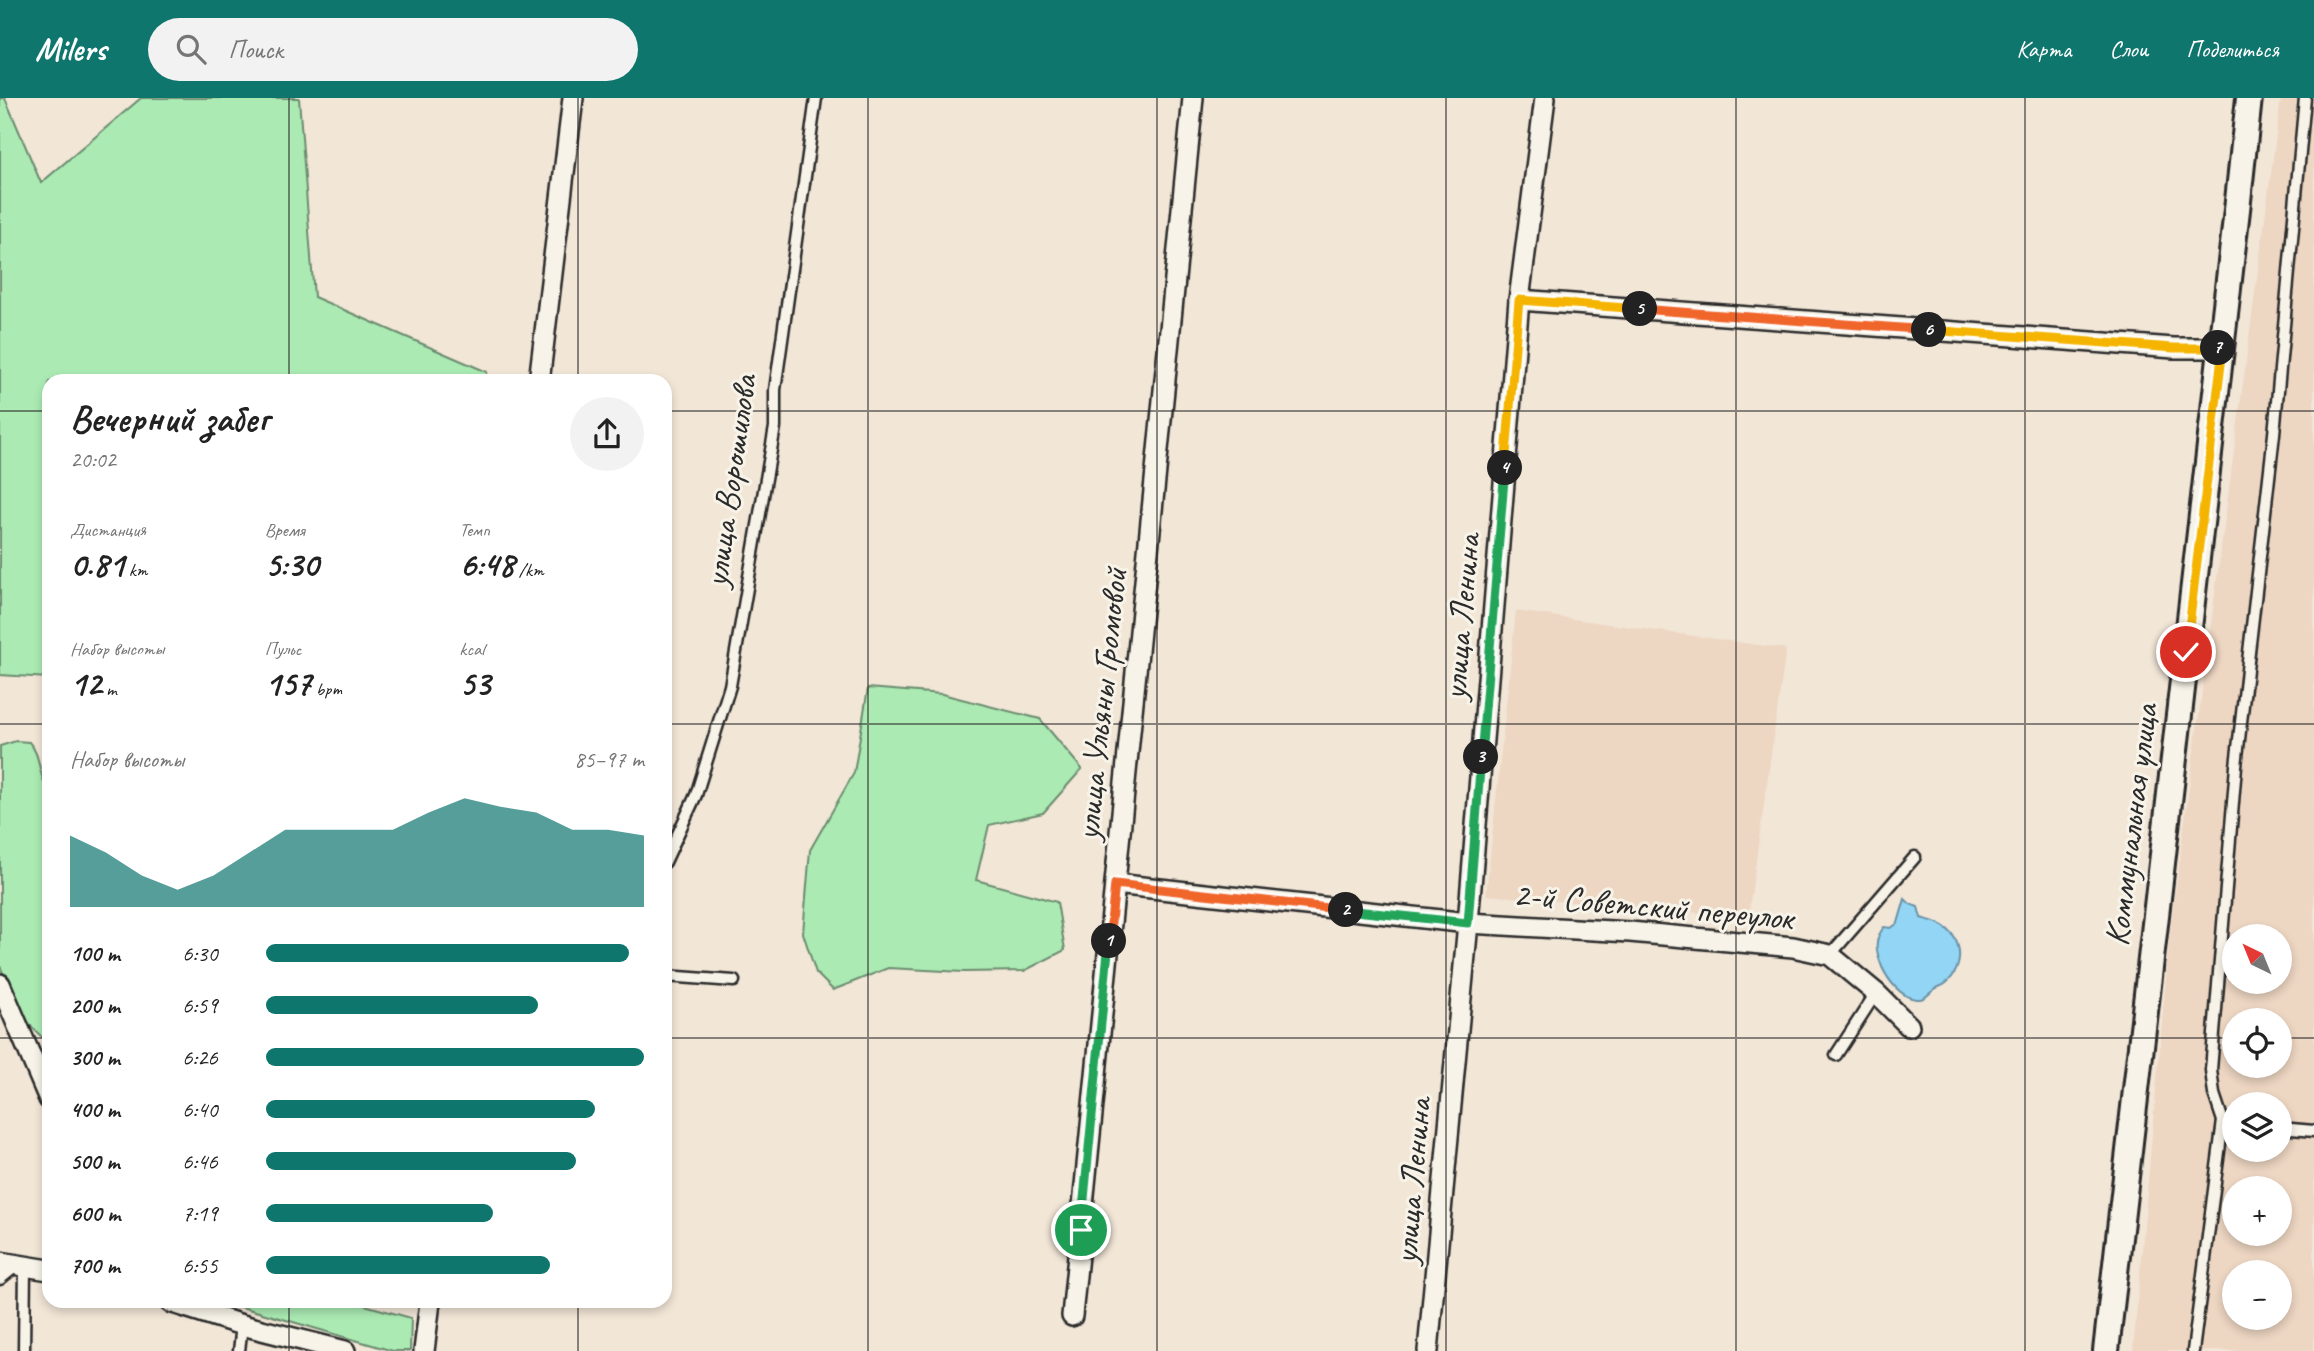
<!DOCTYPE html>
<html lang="ru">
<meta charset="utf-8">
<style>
:root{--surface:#fff;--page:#f2f2f2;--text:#222;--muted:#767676;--accent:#0f766e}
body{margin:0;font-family:Caveat,sans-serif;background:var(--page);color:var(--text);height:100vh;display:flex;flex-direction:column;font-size:26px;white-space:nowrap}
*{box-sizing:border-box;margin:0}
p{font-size:23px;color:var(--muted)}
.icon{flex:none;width:38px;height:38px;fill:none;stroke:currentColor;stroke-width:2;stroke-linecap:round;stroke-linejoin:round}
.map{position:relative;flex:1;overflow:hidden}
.panel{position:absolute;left:42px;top:276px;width:630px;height:934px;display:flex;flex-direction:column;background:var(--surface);border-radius:21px;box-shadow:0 4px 10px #0003}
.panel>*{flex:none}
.needle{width:46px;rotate:317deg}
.tools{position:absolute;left:2222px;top:826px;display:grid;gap:14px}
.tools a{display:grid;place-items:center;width:70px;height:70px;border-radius:50%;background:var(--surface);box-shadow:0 4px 10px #0003;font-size:35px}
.pin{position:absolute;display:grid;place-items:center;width:60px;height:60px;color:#fff;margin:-30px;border:4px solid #fff;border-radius:50%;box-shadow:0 2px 7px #0007}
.km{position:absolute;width:35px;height:35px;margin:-18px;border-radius:50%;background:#222;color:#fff;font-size:19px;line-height:35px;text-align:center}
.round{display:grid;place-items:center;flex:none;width:74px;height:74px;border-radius:37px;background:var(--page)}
.head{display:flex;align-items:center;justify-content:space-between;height:119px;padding:0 28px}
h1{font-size:38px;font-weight:600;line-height:52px}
.stats{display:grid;grid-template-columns:repeat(3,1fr);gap:10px;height:119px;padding:7px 28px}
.stats div{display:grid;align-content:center}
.stats b{font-size:35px;font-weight:600}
.stats small{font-size:19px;font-weight:400}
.stats p{font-size:19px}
.chart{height:196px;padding:14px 28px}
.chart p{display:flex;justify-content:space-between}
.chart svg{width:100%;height:126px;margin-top:7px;fill:var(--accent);opacity:.7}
ul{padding:0 28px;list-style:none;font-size:23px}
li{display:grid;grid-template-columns:112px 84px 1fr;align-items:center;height:52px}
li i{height:18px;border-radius:9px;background:var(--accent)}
header{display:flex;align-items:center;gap:42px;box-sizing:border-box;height:98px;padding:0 35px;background:var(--accent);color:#fff}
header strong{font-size:33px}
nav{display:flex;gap:38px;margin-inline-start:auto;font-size:24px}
.search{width:490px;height:63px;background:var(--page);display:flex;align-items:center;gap:18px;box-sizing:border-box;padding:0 24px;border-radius:38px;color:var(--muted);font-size:26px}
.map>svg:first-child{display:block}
.built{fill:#edd6c2;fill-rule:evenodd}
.green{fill:#abebb3;stroke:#6b8b6f;stroke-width:2}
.water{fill:#93d5f5;stroke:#6991a4;stroke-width:2}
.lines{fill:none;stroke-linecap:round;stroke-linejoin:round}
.service-casing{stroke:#2b2b2b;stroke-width:15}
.minor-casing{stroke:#2b2b2b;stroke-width:24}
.tertiary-casing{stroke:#2b2b2b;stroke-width:30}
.service{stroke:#f7f3e8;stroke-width:10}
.minor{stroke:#f7f3e8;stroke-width:19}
.tertiary{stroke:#f7f3e8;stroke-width:24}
.split-1-casing{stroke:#fff;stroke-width:14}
.split-2-casing{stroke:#fff;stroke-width:14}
.split-3-casing{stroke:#fff;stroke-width:14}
.split-4-casing{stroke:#fff;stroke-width:14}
.split-5-casing{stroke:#fff;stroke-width:14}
.split-6-casing{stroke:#fff;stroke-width:14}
.split-7-casing{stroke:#fff;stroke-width:14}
.split-8-casing{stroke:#fff;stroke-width:14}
.split-1{stroke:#22a559;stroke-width:9}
.split-2{stroke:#f0652b;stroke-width:9}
.split-3{stroke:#22a559;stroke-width:9}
.split-4{stroke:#22a559;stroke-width:9}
.split-5{stroke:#f5b400;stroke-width:9}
.split-6{stroke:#f0652b;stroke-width:9}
.split-7{stroke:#f5b400;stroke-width:9}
.split-8{stroke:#f5b400;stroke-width:9}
.grid{fill:none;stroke:#2b2b2b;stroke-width:2;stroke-opacity:0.55}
.labels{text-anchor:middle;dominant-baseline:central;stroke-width:6;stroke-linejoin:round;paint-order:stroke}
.street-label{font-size:35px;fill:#2b2b2b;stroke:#f7f3e8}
</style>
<header>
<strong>Milers</strong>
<div class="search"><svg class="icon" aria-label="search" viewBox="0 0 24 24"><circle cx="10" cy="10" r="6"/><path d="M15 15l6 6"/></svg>Поиск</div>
<nav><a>Карта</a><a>Слои</a><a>Поделиться</a></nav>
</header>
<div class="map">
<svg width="2314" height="1253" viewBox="0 0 2314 1253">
<rect width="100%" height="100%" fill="#f2e6d7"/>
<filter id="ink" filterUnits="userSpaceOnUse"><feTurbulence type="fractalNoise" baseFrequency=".0143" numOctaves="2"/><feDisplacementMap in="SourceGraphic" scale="14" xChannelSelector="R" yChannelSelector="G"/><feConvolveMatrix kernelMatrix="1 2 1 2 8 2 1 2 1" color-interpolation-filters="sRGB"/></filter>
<g filter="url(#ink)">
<g class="built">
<path d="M2281,0H2314V1253H2133L2170,834ZM2235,838H2280V884H2235ZM2235,922H2280V968H2235ZM2235,1006H2280V1052H2235ZM2235,1090H2280V1136H2235ZM2235,1174H2280V1220H2235Z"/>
<path d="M1516,513L1786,551L1748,819L1486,797Z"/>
</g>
<g class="green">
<path d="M0,0H5L41,85L141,0H299L314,199L487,274V284H49V580L0,577Z"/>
<path d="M868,590L942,596L1040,621L1082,671L1043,715L989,727L976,782L1057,804L1065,852L1024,873L964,874L888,870L833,892L816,875L803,835L810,752L854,675Z"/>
<path d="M16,643L29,644C42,658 37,677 49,694V782L47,792L49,796V944C24,929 11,893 0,868V648Z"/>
<path d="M224,1204H354L411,1220L410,1253H393Z"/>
</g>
<path class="water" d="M1905,801L1910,806L1918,809L1921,820C1927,822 1935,823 1941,827C1964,839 1965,871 1945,886C1942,888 1938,889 1935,891C1929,895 1925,902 1917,901C1901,900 1888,882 1882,869C1876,853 1873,843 1884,829L1891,830L1898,825Z"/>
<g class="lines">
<defs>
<g id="service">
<path d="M665,764L696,697L730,588L775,329V292L816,0"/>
<path d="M1830,857L1915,759"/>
<path d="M665,878L734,883"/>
<path d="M1836,957L1876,895"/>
<path d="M2223,1023L2235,1025"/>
<path d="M2280,1030L2314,1033"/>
<path d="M0,1181L16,1168"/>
<path d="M24,1253L25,1169"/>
<path d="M239,1253L242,1227"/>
<path d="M2193,1253L2223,1023L2214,996L2211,972L2236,668L2274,336L2305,0"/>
</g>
<g id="minor">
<path d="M1519,202L2174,250H2223"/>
<path d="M539,284L573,0"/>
<path d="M1115,786L1468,825L1630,834L1793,849L1830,857L1876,895L1909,928"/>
<path d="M0,886L49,1001"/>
<path d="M0,1164L49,1172"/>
<path d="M170,1204L242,1227L345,1253"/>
<path d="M1072,1218L1193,0"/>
<path d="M424,1253L430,1204"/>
<path d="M1428,1253L1468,825L1519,202L1545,0"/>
</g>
<path id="tertiary" d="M2106,1253C2152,835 2205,418 2249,0"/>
</defs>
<use href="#service" class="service-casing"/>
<use href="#minor" class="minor-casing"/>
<use href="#tertiary" class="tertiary-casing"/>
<use href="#service" class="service"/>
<use href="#minor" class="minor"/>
<use href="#tertiary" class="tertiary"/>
</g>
</g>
<g class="lines" filter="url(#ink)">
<defs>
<path id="split-1" d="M1081,1132L1109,843"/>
<path id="split-2" d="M1109,843L1115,786L1346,812"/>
<path id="split-3" d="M1346,812L1468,825L1481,659"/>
<path id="split-4" d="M1481,659L1505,370"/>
<path id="split-5" d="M1505,370L1519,202L1640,211"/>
<path id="split-6" d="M1640,211L1929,232"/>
<path id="split-7" d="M1929,232L2174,250H2218"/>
<path id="split-8" d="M2186,554L2223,250H2218"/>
</defs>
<use href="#split-1" class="split-1-casing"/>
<use href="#split-2" class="split-2-casing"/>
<use href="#split-3" class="split-3-casing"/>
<use href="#split-4" class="split-4-casing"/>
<use href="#split-5" class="split-5-casing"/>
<use href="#split-6" class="split-6-casing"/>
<use href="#split-7" class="split-7-casing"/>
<use href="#split-8" class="split-8-casing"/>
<use href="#split-1" class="split-1"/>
<use href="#split-2" class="split-2"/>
<use href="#split-3" class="split-3"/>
<use href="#split-4" class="split-4"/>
<use href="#split-5" class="split-5"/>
<use href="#split-6" class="split-6"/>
<use href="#split-7" class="split-7"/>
<use href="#split-8" class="split-8"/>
</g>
<path class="grid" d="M289,0V284M578,0V284M868,0V1253M1157,0V1253M1446,0V1253M1736,0V1253M2025,0V1253M0,313H49M665,313H2314M0,626H49M665,626H2314M0,940H49M665,940H2235M2280,940H2314M289,1204V1253M578,1204V1253"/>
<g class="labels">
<g class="street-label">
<text transform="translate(730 383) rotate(-82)">улица Ворошилова</text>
<text transform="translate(1461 519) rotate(-85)">улица Ленина</text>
<text transform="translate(1101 606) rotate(-84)">улица Ульяны Громовой</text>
<text transform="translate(2131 727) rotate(-83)">Коммунальная улица</text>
<text transform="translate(1653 808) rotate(5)">2-й Советский переулок</text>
<text transform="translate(1412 1083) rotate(-85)">улица Ленина</text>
</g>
</g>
</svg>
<div class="tools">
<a><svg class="needle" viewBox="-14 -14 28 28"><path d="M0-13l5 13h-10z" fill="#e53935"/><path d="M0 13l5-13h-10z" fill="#767676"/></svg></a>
<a><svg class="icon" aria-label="locate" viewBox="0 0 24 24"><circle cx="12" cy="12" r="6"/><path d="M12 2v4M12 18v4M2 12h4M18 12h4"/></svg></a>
<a><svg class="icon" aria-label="layers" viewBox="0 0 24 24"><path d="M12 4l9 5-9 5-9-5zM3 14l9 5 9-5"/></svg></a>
<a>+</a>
<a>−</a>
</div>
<div class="pin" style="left:1081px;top:1132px;background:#1e9e55"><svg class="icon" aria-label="arrive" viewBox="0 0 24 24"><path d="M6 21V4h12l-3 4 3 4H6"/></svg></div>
<div class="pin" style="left:2186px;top:554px;background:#d93025"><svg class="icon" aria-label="check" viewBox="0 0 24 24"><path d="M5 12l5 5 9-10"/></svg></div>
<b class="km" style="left:1109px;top:843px">1</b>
<b class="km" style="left:1346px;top:812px">2</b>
<b class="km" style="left:1481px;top:659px">3</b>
<b class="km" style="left:1505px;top:370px">4</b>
<b class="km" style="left:1640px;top:211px">5</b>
<b class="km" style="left:1929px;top:232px">6</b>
<b class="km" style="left:2218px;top:250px">7</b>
<section class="panel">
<div class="head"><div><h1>Вечерний забег</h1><p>20:02</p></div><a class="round"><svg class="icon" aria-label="share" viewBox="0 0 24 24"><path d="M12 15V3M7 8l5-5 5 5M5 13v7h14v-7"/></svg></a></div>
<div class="stats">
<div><p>Дистанция</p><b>0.81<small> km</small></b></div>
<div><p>Время</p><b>5:30</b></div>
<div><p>Темп</p><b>6:48<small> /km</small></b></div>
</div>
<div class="stats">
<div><p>Набор высоты</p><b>12<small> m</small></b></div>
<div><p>Пульс</p><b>157<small> bpm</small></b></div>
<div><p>kcal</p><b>53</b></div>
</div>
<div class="chart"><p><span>Набор высоты</span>85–97 m</p>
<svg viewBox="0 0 160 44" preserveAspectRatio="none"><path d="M0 44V19L10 25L20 33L30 38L40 33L50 25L60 17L70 17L80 17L90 17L100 11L110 6L120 9L130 11L140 17L150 17L160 19V44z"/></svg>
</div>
<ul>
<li><b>100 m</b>6:30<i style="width:96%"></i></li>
<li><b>200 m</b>6:59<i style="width:72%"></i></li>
<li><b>300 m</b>6:26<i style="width:100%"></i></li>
<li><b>400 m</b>6:40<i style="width:87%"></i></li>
<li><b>500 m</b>6:46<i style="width:82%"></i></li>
<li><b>600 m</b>7:19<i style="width:60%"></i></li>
<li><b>700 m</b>6:55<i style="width:75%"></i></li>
</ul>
</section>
</div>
